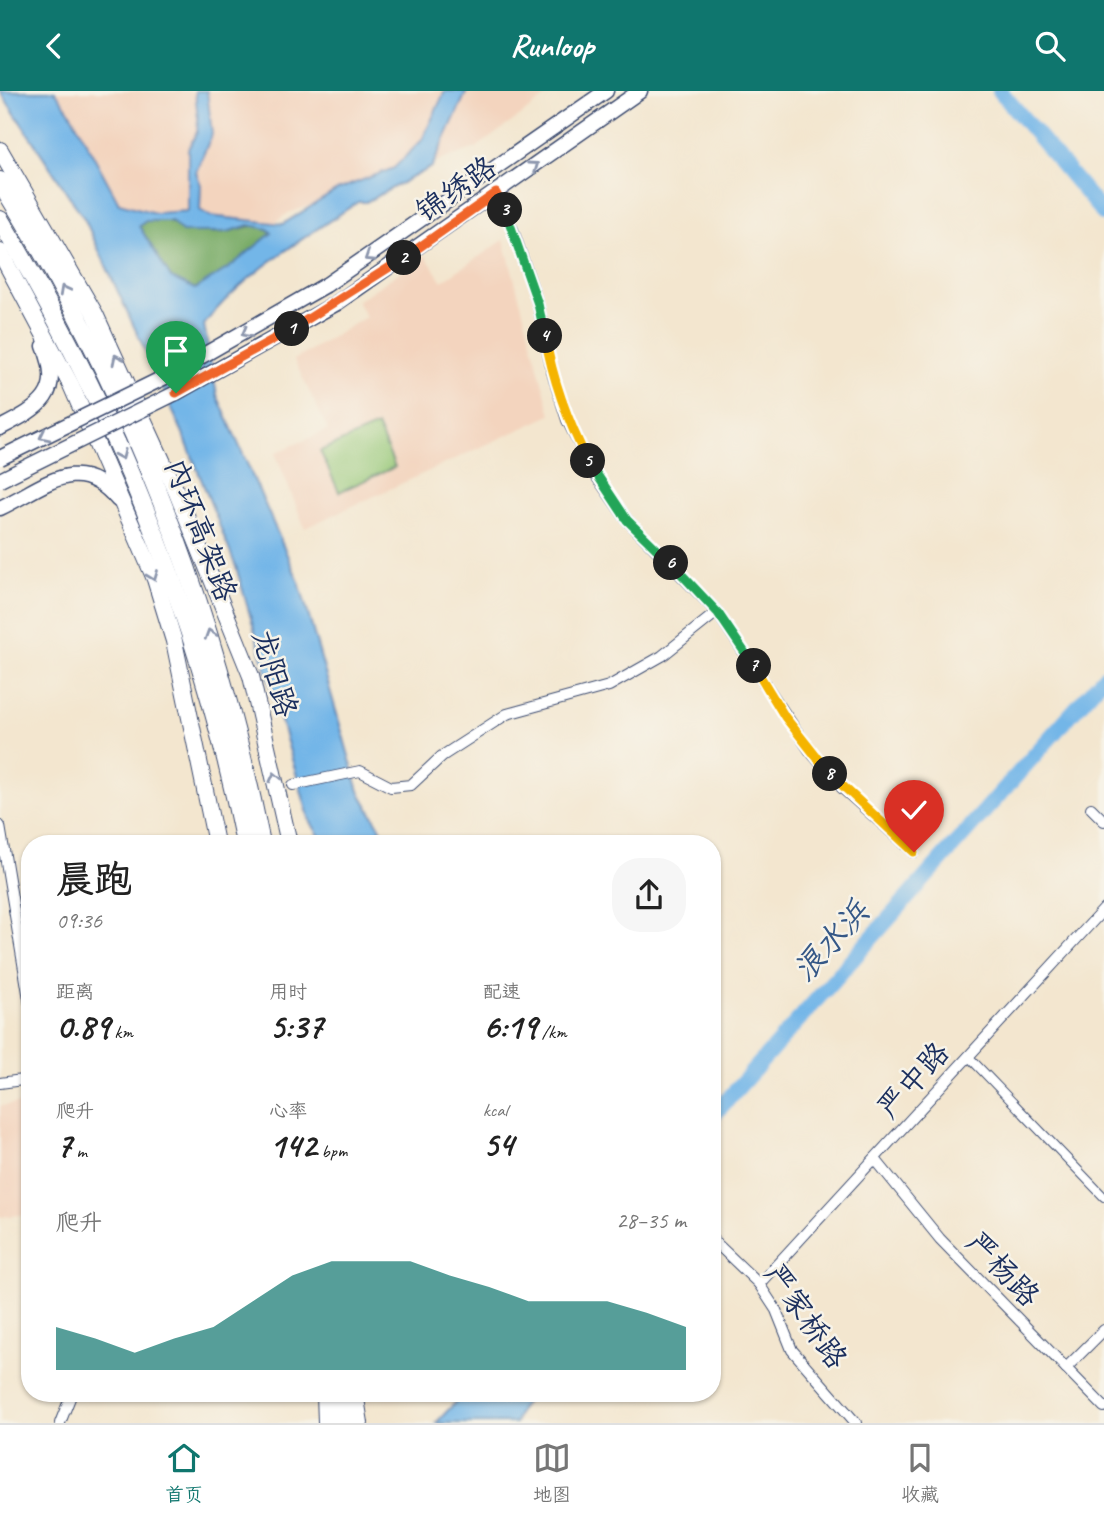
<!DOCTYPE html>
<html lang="zh">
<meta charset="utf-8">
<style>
:root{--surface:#fff;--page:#f6f6f6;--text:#222;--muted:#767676;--line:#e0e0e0;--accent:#0f766e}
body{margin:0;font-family:Caveat,"LXGW WenKai TC",sans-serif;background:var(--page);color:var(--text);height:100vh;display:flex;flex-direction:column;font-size:26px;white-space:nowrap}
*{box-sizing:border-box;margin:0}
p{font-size:23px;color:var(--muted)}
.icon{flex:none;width:38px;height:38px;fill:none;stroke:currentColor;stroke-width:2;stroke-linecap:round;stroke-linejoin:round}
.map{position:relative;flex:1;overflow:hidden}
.drawer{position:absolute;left:21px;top:744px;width:700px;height:567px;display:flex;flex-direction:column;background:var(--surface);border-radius:28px;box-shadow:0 2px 5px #0004}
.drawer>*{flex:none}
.pin{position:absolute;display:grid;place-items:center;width:60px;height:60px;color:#fff;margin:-72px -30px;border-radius:50% 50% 50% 0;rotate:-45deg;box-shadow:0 0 7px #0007}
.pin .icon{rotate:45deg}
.km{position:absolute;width:35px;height:35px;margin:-18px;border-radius:50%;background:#222;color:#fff;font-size:19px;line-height:35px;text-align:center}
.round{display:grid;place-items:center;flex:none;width:74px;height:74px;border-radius:28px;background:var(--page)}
.summary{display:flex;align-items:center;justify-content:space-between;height:119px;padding:0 35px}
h1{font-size:38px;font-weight:600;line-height:52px}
.metrics{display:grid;grid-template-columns:repeat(3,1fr);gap:10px;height:119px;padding:7px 35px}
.metrics div{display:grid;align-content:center}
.metrics b{font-size:35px;font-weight:600}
.metrics small{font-size:19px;font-weight:400}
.metrics p{font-size:19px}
.chart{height:196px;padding:14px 35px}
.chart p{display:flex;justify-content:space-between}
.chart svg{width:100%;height:126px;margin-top:7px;fill:var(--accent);opacity:.7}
header{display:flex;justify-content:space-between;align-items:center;height:91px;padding:0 35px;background:var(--accent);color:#fff;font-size:32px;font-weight:600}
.menu{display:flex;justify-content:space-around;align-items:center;height:98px;border-top:2px solid var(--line);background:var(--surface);font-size:19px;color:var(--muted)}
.menu a{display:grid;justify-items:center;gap:4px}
.menu .selected{color:var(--accent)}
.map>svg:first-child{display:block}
.built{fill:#f3d4be}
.green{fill:#97c878;stroke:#597c6b;stroke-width:2}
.forest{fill:#79ac68;stroke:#4a6e63;stroke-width:2}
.water{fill:#73b6e8;stroke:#4772a3;stroke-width:2;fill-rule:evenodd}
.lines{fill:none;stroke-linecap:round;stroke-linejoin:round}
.river{stroke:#73b6e8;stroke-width:16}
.pedestrian-casing{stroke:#3b4a6f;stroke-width:10}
.minor-casing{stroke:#3b4a6f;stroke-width:12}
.secondary-casing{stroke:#3b4a6f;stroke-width:17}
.primary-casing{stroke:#3b4a6f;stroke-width:18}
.trunk-casing{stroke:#3b4a6f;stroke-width:20}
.pedestrian{stroke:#fff;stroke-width:8}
.minor{stroke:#fff;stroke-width:10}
.secondary{stroke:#fff;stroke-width:14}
.primary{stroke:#fff;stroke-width:16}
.trunk{stroke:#fff;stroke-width:18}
.secondary-bridge-casing{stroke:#3b4a6f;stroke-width:17;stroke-linecap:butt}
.secondary-bridge{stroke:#fff;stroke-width:14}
.oneway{stroke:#8d97ae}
.split-1-casing{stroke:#fff;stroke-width:14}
.split-2-casing{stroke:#fff;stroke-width:14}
.split-3-casing{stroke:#fff;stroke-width:14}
.split-4-casing{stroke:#fff;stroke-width:14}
.split-5-casing{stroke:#fff;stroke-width:14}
.split-6-casing{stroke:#fff;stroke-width:14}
.split-7-casing{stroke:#fff;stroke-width:14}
.split-8-casing{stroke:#fff;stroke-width:14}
.split-9-casing{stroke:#fff;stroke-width:14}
.split-1{stroke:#f0652b;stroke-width:9}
.split-2{stroke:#f0652b;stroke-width:9}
.split-3{stroke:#f0652b;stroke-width:9}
.split-4{stroke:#22a559;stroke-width:9}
.split-5{stroke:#f5b400;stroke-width:9}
.split-6{stroke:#22a559;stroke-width:9}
.split-7{stroke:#22a559;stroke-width:9}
.split-8{stroke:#f5b400;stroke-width:9}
.split-9{stroke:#f5b400;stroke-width:9}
.labels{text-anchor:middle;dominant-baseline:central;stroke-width:5;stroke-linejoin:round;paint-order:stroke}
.street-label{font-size:30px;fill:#1b2f5e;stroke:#f7f3e8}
.water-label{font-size:32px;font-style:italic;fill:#355887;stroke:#f7f3e8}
</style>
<header><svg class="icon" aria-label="back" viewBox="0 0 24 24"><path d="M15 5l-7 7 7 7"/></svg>Runloop<svg class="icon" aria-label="search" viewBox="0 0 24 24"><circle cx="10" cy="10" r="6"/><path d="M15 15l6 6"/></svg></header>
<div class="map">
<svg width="1104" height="1332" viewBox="0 0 1104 1332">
<rect width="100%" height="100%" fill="#f7f3e8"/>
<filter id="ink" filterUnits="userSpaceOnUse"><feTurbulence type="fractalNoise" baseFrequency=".0143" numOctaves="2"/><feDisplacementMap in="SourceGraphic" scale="14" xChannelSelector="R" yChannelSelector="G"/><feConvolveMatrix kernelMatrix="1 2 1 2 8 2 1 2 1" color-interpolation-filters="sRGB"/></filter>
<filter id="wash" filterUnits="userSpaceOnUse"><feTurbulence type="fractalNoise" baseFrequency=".00686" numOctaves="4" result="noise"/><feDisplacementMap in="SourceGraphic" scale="28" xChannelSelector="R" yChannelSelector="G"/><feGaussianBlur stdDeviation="1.57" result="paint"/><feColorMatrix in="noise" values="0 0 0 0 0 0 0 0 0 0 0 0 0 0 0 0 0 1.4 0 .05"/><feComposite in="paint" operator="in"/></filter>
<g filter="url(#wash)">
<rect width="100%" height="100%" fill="#f3e6cf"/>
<g class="built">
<path d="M55,0H554L476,57L288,122L171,211L70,21Z"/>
<path d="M504,149L551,324L305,437L275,362L328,339L294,269L366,226L357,210L425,164L442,190Z"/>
<path d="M30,1011V1123L0,1126V1015Z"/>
</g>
<path class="green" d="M377,335L395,376L339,401L320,360Z"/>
<path class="forest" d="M161,129C185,132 198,144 225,141C242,139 258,128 272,142L230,176L195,198L171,187L139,135L146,130Z"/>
<g class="water">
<path d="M0,0H55L70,21L119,112L155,122L188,120V58L197,41L198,28L195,0H207L212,43L196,81L201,94L200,119L210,125L283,133L337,99L394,77L422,49L445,0H467L432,76L366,111H358C307,145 240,185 204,234L217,304L299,491L359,700L389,752H324L310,730L236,476L182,340L85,129ZM146,130H171L182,141H227L249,134L268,138L272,142L230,176L195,198L171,187L139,135Z"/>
<path d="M464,1302H533L520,1318L515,1332H436Z"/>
</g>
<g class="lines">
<g class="river">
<path d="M1000,0L1104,123"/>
<path d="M712,1026L1104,586"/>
</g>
</g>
</g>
<g filter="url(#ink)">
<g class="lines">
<defs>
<path id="pedestrian" d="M968,965L1104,1106"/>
<g id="minor">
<path d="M496,102L513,139L538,213L552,281L567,329L594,382L627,429L717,521L810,660L842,697L914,761"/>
<path d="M293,694L360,680L391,696L411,694L442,665L507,623L609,595L662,565L717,521"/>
<path d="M1091,717L1104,730"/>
<path d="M0,735L30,914"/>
<path d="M0,992L30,988"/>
<path d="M875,1068L940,1148L1104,1316"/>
<path d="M712,1148L759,1193L776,1219L792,1259L856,1332"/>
<path d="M759,1193L1104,818"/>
<path d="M1066,1277L1104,1239"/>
<path d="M60,1332L72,1302"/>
</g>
<g id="secondary">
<path d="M326,194L606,0"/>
<path d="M337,212L640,0"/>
<path d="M0,337C40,316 64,304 44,255"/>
<path d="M0,417C46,395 78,361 118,409"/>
</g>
<g id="primary">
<path d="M0,59L95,223L177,402L251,585L289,752"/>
<path d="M0,161L71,294L155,488L174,550L216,752"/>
</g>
<g id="trunk">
<path d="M0,90C130,299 213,512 261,752"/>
<path d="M0,129C116,322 201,532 245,752"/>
<path d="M326,1302L327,1332"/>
<path d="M337,1302L342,1332"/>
<path d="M354,1302L359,1332"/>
</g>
</defs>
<use href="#pedestrian" class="pedestrian-casing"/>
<use href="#minor" class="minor-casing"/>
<use href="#secondary" class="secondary-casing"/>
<use href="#primary" class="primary-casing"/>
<use href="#trunk" class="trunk-casing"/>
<use href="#pedestrian" class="pedestrian"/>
<use href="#minor" class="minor"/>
<use href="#secondary" class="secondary"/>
<use href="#primary" class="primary"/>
<use href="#trunk" class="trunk"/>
<defs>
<g id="secondary-bridge">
<path d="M0,367L167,285L326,194"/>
<path d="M0,389L176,302L337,212"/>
</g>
</defs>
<use href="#secondary-bridge" class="secondary-bridge-casing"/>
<use href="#secondary-bridge" class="secondary-bridge"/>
</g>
<defs><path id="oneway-chevron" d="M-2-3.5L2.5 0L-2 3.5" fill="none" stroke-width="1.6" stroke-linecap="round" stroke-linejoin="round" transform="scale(1.75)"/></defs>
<g class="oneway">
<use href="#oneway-chevron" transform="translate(534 75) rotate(-35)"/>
<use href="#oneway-chevron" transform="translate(369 166) rotate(147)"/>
<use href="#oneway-chevron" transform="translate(64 199) rotate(-118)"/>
<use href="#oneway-chevron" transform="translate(246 242) rotate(151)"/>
<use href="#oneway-chevron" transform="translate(117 268) rotate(-116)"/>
<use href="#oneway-chevron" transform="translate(44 345) rotate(154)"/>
<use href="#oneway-chevron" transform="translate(121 364) rotate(66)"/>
<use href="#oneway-chevron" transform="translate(153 485) rotate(69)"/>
<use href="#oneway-chevron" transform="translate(210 543) rotate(-108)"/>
<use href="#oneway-chevron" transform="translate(275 686) rotate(-103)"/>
</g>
</g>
<g class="lines" filter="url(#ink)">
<defs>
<path id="split-1" d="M176,302L292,238"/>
<path id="split-2" d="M292,238L404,167"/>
<path id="split-3" d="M404,167L496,102L505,119"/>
<path id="split-4" d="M505,119L538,213L545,245"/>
<path id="split-5" d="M545,245C553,290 567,329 588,370"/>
<path id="split-6" d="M588,370L627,429L671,472"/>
<path id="split-7" d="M671,472L718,522L754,575"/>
<path id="split-8" d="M754,575L785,626L830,683"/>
<path id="split-9" d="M830,683L914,761"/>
</defs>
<use href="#split-1" class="split-1-casing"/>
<use href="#split-2" class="split-2-casing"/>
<use href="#split-3" class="split-3-casing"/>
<use href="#split-4" class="split-4-casing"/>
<use href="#split-5" class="split-5-casing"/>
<use href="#split-6" class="split-6-casing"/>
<use href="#split-7" class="split-7-casing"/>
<use href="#split-8" class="split-8-casing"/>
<use href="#split-9" class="split-9-casing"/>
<use href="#split-1" class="split-1"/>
<use href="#split-2" class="split-2"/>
<use href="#split-3" class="split-3"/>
<use href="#split-4" class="split-4"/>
<use href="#split-5" class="split-5"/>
<use href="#split-6" class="split-6"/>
<use href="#split-7" class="split-7"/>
<use href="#split-8" class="split-8"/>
<use href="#split-9" class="split-9"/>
</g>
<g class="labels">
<g class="street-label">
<text transform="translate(456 98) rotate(-35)">锦绣路</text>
<text transform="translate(201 439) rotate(69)">内环高架路</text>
<text transform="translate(275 582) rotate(73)">龙阳路</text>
<text transform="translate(913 989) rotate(-48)">严中路</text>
<text transform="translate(1003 1178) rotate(46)">严杨路</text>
<text transform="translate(806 1225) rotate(55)">严家桥路</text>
</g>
<g class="water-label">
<text transform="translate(831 850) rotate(-48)">浪水浜</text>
</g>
</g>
</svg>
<div class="pin" style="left:176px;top:302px;background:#1e9e55"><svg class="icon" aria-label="arrive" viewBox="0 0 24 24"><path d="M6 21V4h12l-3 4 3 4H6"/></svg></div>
<div class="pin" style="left:914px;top:761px;background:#d93025"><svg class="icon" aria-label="check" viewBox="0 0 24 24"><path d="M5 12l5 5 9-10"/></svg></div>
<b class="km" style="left:292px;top:238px">1</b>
<b class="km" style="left:404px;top:167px">2</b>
<b class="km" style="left:505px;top:119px">3</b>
<b class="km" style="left:545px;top:245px">4</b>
<b class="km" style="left:588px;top:370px">5</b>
<b class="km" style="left:671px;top:472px">6</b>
<b class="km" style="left:754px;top:575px">7</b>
<b class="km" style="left:830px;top:683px">8</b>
<section class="drawer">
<div class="summary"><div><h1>晨跑</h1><p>09:36</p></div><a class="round"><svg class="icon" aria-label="share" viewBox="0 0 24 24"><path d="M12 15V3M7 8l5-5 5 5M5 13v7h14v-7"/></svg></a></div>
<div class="metrics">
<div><p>距离</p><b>0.89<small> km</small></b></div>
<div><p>用时</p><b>5:37</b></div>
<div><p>配速</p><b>6:19<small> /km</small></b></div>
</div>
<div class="metrics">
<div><p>爬升</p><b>7<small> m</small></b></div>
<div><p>心率</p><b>142<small> bpm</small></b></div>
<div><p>kcal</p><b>54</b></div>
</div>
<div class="chart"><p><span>爬升</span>28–35 m</p>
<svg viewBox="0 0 160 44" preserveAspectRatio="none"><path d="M0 44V29L10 33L20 38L30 33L40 29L50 20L60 11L70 6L80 6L90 6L100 11L110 15L120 20L130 20L140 20L150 24L160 29V44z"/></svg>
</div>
</section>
</div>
<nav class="menu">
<a class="selected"><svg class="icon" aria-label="home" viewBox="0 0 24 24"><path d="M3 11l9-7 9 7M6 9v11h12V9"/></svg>首页</a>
<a><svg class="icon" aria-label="map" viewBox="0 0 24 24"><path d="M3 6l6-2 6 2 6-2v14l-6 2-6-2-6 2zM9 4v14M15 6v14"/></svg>地图</a>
<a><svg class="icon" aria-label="saved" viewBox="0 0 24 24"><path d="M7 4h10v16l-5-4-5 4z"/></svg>收藏</a>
</nav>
